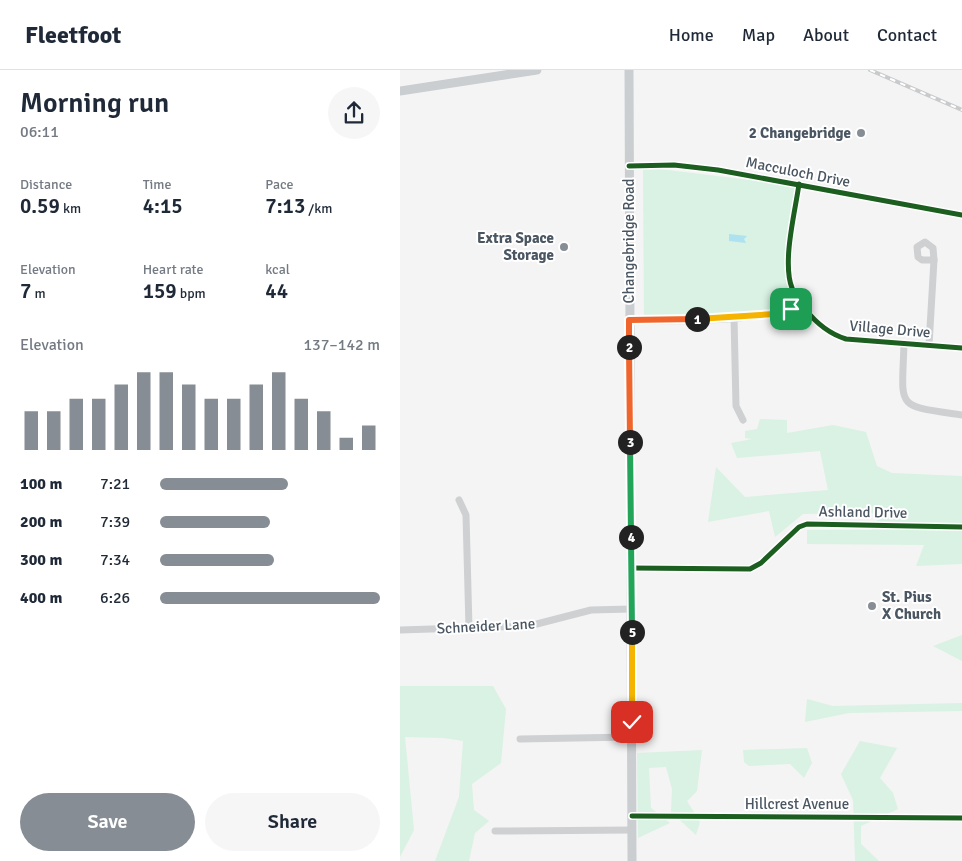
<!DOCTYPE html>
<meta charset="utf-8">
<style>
:root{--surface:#fff;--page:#f6f6f7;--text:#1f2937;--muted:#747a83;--line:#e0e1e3;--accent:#868d94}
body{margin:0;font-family:Signika,sans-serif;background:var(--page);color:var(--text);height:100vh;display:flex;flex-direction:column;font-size:19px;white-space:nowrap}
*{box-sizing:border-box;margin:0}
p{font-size:16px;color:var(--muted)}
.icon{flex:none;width:28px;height:28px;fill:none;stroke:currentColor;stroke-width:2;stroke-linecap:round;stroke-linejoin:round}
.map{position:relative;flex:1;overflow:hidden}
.drawer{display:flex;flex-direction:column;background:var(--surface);width:400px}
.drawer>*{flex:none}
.pin{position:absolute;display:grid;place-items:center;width:42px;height:42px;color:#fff;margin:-21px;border-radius:10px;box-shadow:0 2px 8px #0006}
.km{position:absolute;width:25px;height:25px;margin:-12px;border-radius:50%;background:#222;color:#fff;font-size:14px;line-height:25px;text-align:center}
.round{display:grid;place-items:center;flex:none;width:52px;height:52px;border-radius:26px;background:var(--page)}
.overview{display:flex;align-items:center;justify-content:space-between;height:85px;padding:0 20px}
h1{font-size:28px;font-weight:600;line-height:38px}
.metrics{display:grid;grid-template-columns:repeat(3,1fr);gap:8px;height:85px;padding:5px 20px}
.metrics div{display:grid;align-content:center}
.metrics b{font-size:21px;font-weight:600}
.metrics small{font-size:14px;font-weight:400}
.metrics p{font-size:14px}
.chart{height:140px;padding:10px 20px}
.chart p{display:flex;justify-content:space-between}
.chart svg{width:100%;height:90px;margin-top:5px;stroke:var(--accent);stroke-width:6}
.cta{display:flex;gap:10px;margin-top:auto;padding:10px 20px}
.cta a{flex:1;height:58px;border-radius:30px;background:var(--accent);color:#fff;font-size:20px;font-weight:600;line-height:58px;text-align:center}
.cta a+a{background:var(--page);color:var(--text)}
ul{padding:0 20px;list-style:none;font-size:16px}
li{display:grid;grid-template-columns:80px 60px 1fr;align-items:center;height:38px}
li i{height:12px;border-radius:6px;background:var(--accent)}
header{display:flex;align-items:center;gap:30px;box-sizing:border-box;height:70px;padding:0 25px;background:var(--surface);border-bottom:1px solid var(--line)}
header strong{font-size:24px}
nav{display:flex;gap:28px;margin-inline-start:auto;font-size:18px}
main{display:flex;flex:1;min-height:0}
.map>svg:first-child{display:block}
.green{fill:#d9f2e3}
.water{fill:#aee2f0}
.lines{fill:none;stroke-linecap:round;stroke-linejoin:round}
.minor{stroke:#ced0d2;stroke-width:7}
.major{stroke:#caced1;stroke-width:9}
.rail-casing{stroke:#c9cacc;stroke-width:4}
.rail{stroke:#fff;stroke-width:2;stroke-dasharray:5.5;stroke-linecap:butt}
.cycleway-casing{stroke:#fff;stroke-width:8}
.cycleway{stroke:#1b5e20;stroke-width:5}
.split-1-casing{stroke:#fff;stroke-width:10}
.split-2-casing{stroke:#fff;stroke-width:10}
.split-3-casing{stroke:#fff;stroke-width:10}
.split-4-casing{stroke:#fff;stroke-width:10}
.split-5-casing{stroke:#fff;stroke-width:10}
.split-6-casing{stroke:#fff;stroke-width:10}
.split-1{stroke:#f5b400;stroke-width:6}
.split-2{stroke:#f0652b;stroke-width:6}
.split-3{stroke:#f0652b;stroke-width:6}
.split-4{stroke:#22a559;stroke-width:6}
.split-5{stroke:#22a559;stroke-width:6}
.split-6{stroke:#f5b400;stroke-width:6}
.poi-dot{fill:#868d94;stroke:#fff;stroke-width:2}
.labels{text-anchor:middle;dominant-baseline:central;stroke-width:4;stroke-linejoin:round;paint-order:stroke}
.poi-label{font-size:15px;font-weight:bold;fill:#4a5661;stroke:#fff;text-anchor:end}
.street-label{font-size:15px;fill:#4a5661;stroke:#fff}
</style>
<header>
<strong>Fleetfoot</strong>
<nav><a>Home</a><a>Map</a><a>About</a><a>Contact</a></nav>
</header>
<main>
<section class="drawer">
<div class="overview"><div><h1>Morning run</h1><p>06:11</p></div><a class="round"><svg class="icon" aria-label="share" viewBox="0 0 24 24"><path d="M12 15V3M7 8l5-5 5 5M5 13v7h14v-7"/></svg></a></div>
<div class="metrics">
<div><p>Distance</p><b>0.59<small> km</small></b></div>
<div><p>Time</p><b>4:15</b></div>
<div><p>Pace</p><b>7:13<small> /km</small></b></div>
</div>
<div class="metrics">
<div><p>Elevation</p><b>7<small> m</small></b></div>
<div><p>Heart rate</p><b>159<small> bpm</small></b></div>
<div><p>kcal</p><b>44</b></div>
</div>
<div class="chart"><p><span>Elevation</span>137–142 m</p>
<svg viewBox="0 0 160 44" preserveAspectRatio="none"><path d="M5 44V25M15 44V25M25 44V19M35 44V19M45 44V12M55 44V6M65 44V6M75 44V12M85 44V19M95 44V19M105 44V12M115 44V6M125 44V19M135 44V25M145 44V38M155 44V32"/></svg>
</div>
<ul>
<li><b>100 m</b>7:21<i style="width:58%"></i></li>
<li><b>200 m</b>7:39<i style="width:50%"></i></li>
<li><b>300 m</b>7:34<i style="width:52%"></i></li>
<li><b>400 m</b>6:26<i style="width:100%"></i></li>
</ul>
<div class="cta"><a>Save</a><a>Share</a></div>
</section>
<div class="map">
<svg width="562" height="791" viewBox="0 0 562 791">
<rect width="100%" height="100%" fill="#f4f4f4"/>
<g class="green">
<path d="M243,97L399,116L391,208L399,236L285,251L244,253Z"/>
<path d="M360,349L387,350V363L433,355L466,362L477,396L492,403L562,406V494L516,496L524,475L407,474V460H471L482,443L403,444L375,467L369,441L308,452L316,397L345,427L428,420L420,381L337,388L331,373L352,369L345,368V361L357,359Z"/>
<path d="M562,565V591L533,576Z"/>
<path d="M0,616H93L106,639L101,693L72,714L74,740L89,751L75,763L69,791H35L59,727L63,671L44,668L5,667L14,760L0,787Z"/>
<path d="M407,629L433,636L562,633V641L449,643L405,652Z"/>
<path d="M460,671L497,678L480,708L493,723L498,739L461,756V774L479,791H455L453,730L441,704Z"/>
<path d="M407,678L412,693L404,708L390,694L349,696L344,692L343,680Z"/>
<path d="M302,680L297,721L287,731L300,752L296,765L271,742L272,719L266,697L249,698L251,738L270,753L238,768L237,683Z"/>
</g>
<path class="water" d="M329,164L347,166L344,169L346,173L329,171Z"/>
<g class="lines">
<g class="minor">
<path d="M229,96L274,95L318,100L562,145"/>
<path d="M399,114C395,143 382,192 392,218C395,226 401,233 406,240C417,254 430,264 446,269L562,278"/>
<path d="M525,172L533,178L534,190H522L518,187L517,177Z"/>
<path d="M334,247L336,336L343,350"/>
<path d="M229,251C270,251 368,253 401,234"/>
<path d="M504,274C502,340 494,335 562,345"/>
<path d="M529,275L534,190"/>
<path d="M59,430L66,445L69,558"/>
<path d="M231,498L350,499L361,493L399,457L407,454L562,457"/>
<path d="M0,560L129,556L191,540L231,539"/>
<path d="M120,669L232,667"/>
<path d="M232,746L562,748"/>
<path d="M95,761L231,760"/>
</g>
<g class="major">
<path d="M229,0L232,791"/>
<path d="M0,21L137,0"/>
</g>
<defs>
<path id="rail" d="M470,0L562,40"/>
</defs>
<use href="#rail" class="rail-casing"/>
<use href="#rail" class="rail"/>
<defs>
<g id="cycleway">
<path d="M229,96L274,95L318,100L562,145"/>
<path d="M399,114C395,143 382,192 392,218C395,226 401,233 406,240C417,254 430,264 446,269L562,278"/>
<path d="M231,498L350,499L361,493L399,457L407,454L562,457"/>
<path d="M232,746L562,748"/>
</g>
</defs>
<use href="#cycleway" class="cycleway-casing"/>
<use href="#cycleway" class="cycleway"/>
</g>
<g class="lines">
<defs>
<path id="split-1" d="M297,249L374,244L391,239"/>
<path id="split-2" d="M229,277V250L297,249"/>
<path id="split-3" d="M229,277L230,372"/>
<path id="split-4" d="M230,372L231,467"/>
<path id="split-5" d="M231,467L232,562"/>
<path id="split-6" d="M232,562V652"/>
</defs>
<use href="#split-1" class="split-1-casing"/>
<use href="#split-2" class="split-2-casing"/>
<use href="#split-3" class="split-3-casing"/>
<use href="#split-4" class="split-4-casing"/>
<use href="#split-5" class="split-5-casing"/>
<use href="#split-6" class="split-6-casing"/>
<use href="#split-1" class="split-1"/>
<use href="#split-2" class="split-2"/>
<use href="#split-3" class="split-3"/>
<use href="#split-4" class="split-4"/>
<use href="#split-5" class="split-5"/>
<use href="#split-6" class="split-6"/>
</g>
<g class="poi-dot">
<circle cx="461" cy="63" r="5"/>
<circle cx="164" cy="177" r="5"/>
<circle cx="472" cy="536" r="5"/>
</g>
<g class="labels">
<g class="poi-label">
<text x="451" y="63">2 Changebridge</text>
<text x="154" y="168">Extra Space<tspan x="154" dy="17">Storage</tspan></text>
<text x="482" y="527" text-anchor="start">St. Pius<tspan x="482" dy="17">X Church</tspan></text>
</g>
<g class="street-label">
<text transform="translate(398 102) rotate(11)">Macculoch Drive</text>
<text transform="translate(229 171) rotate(-90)">Changebridge Road</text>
<text transform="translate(490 259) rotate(5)">Village Drive</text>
<text transform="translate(463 442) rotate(1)">Ashland Drive</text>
<text transform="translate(86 556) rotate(-3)">Schneider Lane</text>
<text x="397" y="734">Hillcrest Avenue</text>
</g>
</g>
</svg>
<div class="pin" style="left:391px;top:239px;background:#1e9e55"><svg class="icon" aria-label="arrive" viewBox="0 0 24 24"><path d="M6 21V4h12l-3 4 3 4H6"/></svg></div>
<div class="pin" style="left:232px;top:652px;background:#d93025"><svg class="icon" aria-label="check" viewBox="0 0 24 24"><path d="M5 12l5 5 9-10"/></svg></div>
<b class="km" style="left:297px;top:249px">1</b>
<b class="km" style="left:229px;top:277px">2</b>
<b class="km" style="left:230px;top:372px">3</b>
<b class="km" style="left:231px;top:467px">4</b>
<b class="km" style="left:232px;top:562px">5</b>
</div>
</main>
